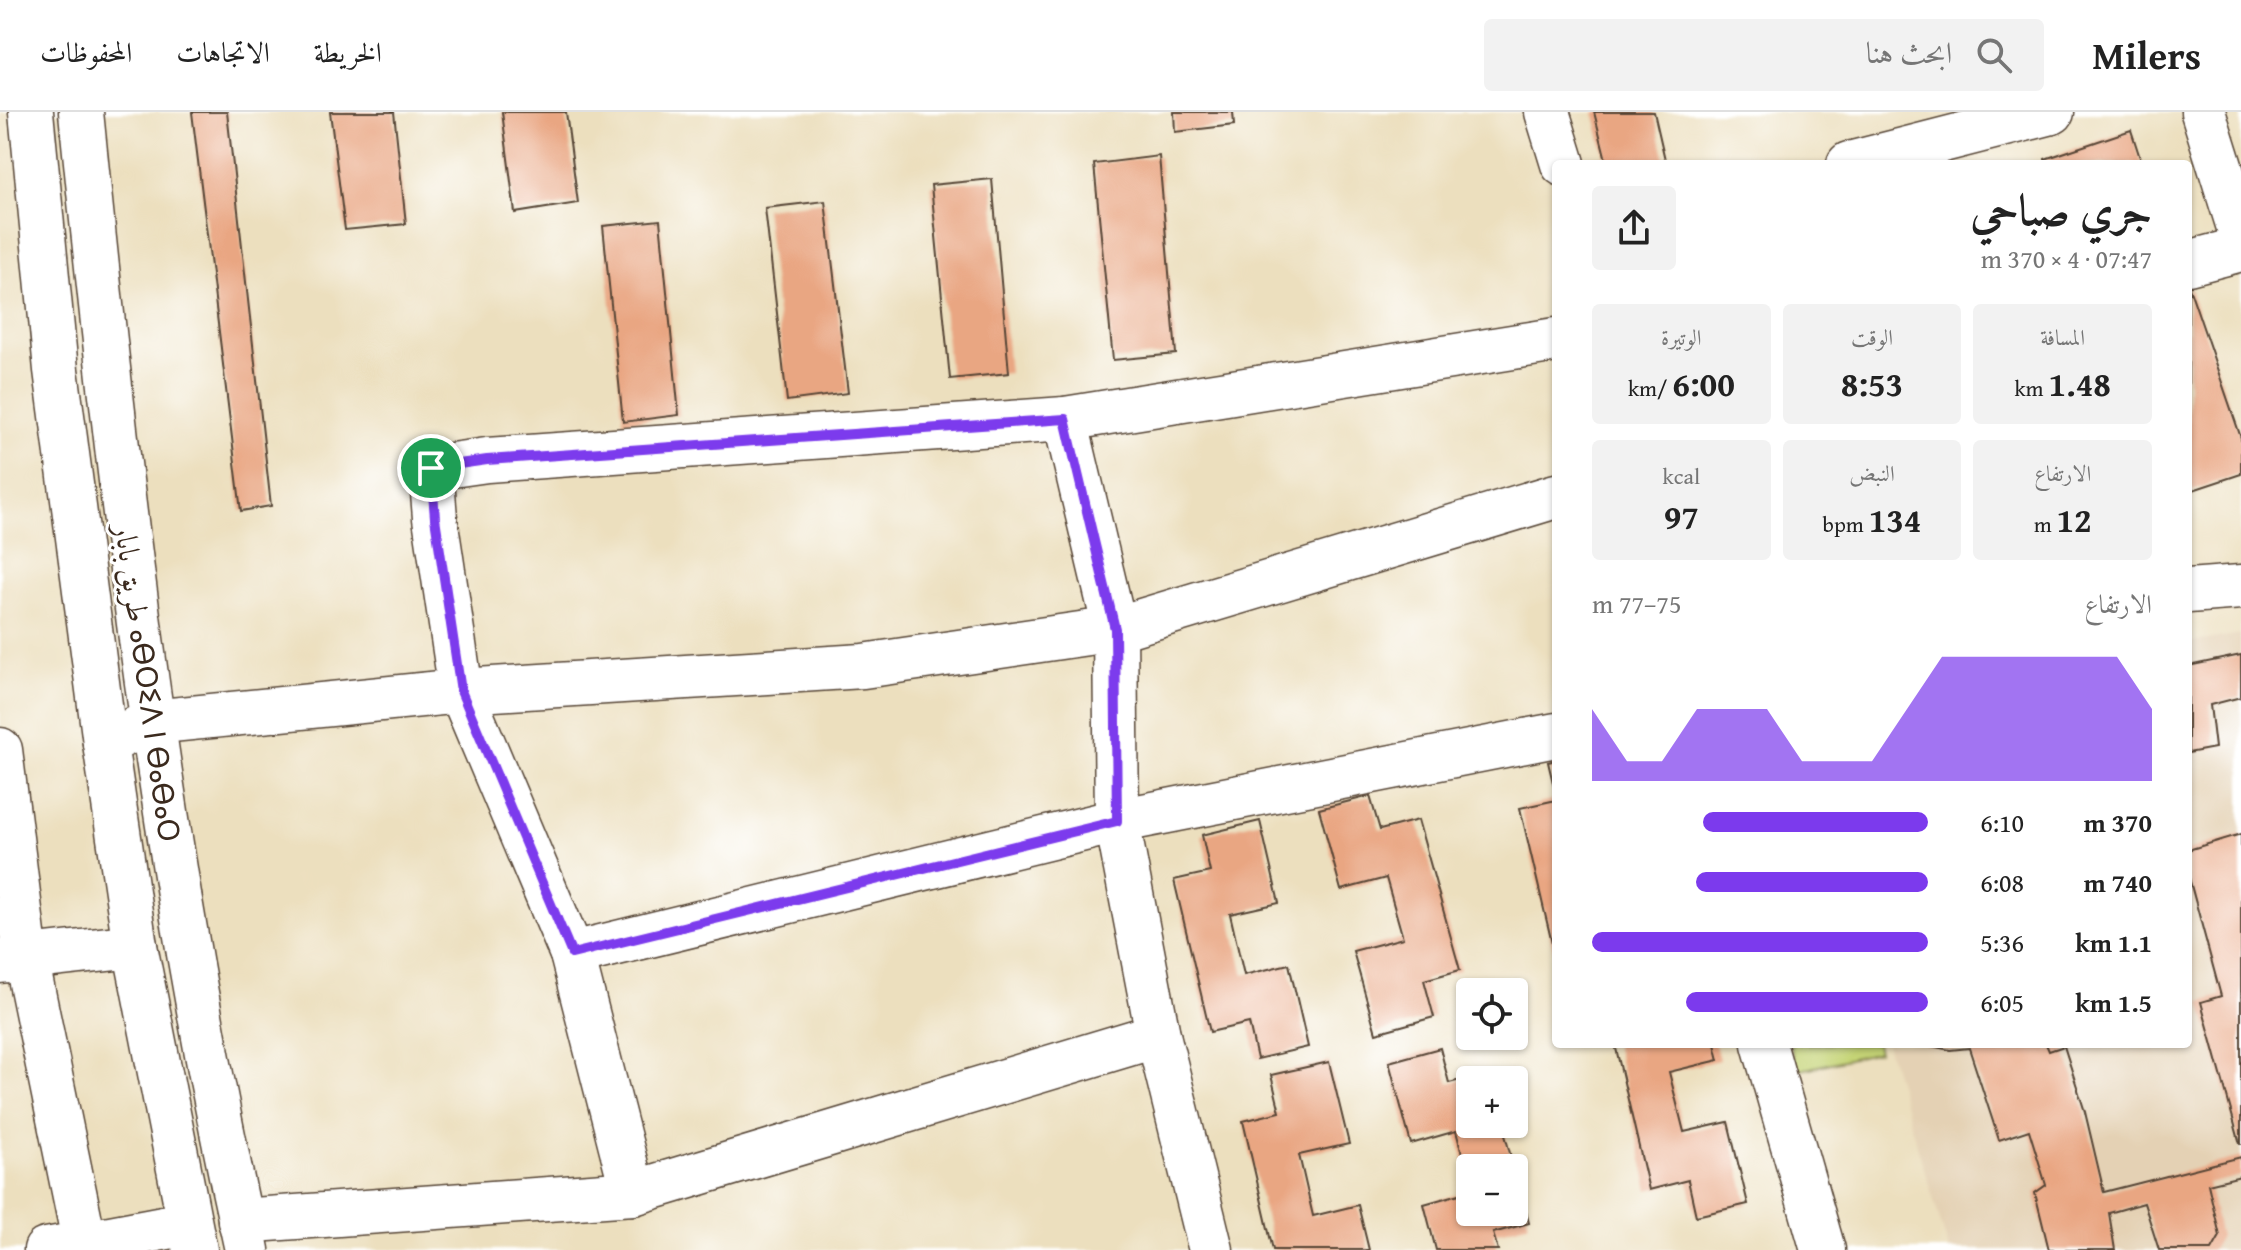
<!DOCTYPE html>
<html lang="ar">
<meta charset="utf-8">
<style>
:root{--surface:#fff;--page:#f2f2f2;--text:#222;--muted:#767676;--line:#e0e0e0;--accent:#7c3aed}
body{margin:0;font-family:"Gentium Book Plus",Amiri,"Noto Sans Tifinagh",serif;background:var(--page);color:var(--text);direction:rtl;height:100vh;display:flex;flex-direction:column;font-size:30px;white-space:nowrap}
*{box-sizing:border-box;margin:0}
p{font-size:26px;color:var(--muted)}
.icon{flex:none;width:44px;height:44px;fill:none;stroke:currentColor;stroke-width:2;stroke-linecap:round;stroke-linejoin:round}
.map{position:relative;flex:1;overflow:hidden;direction:ltr}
.panel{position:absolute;left:1552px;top:48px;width:640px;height:888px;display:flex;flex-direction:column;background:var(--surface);border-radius:8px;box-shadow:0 2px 6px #0004;direction:rtl}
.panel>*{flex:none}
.buttons{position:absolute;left:1456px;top:866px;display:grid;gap:16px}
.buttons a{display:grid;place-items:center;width:72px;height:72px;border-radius:8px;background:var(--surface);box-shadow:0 2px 6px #0004;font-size:40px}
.pin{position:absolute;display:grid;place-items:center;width:68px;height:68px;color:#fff;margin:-34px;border:4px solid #fff;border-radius:50%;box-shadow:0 2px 8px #0007}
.round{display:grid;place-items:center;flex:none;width:84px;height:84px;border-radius:8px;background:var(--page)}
.head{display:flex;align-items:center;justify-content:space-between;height:136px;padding:0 40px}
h1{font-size:44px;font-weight:700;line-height:60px}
.figures{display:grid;grid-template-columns:repeat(3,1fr);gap:12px;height:136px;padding:8px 40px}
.figures div{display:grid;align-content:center;border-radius:8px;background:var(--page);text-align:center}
.figures b{font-size:34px;font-weight:700}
.figures small{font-size:22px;font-weight:400}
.figures p{font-size:22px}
.chart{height:224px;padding:16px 40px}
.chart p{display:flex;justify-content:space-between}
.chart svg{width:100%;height:144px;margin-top:8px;fill:var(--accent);opacity:.7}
ul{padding:0 40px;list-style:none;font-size:26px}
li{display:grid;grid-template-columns:128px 96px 1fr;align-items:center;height:60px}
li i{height:20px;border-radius:10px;background:var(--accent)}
header{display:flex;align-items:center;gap:48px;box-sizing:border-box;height:112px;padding:0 40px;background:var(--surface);border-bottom:2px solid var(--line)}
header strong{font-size:38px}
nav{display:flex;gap:44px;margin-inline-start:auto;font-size:28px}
.search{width:560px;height:72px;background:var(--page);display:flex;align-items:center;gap:20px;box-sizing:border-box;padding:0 28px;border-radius:8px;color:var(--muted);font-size:30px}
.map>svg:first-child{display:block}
.built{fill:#e4d1b4}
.green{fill:#c5d476;stroke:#807f4a;stroke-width:2}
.building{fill:#e9a682}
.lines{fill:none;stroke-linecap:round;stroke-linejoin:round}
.minor-casing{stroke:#564536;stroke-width:47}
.major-casing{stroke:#564536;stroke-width:47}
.minor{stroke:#fff;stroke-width:44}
.major{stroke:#fff;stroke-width:44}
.route-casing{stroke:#fff;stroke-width:16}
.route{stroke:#7c3aed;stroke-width:10}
.labels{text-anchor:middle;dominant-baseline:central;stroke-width:6;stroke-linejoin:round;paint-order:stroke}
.street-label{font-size:30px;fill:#3b2a1e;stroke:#fff}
</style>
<header>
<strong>Milers</strong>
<div class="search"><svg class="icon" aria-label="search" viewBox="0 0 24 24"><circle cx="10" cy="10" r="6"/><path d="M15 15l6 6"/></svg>ابحث هنا</div>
<nav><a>الخريطة</a><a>الاتجاهات</a><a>المحفوظات</a></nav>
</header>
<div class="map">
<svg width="2241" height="1138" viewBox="0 0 2241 1138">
<rect width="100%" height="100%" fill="#fff"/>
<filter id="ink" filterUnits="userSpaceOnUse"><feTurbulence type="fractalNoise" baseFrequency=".0125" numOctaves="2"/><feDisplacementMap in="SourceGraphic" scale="16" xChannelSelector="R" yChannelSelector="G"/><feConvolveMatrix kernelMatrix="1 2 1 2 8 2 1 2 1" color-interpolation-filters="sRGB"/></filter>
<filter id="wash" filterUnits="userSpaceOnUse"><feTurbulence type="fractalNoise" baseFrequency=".006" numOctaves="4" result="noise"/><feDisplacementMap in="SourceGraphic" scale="32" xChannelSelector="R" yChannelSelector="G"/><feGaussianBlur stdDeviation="1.8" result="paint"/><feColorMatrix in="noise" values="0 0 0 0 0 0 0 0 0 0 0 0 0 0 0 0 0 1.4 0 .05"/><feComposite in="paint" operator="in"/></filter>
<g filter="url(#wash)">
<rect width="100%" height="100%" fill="#ecdfbe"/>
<path class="built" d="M2241,522V1138H1949L1886,932H2188V531Z"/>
<path class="green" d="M1790,932H1876L1878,940L1797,959Z"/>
<g id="blocks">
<g class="building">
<path d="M192,0H227L271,394L241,399Z"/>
<path d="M330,0H394L406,112L345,118Z"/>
<path d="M502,0H566L578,91L515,101Z"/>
<path d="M1174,0H1233L1234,13L1175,20Z"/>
<path d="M1594,0H1654L1666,52H1607Z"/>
<path d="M2131,18L2142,52H2046L2045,47Z"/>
<path d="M1159,44L1176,242L1113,248L1094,52Z"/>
<path d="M992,67L1009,261L950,267L931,73Z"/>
<path d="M825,89L848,281L787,289L765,96Z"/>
<path d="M660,108L679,303L623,310L603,114Z"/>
<path d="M2188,172L2241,326V362L2193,378L2188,363Z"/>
<path d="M2241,543V585L2210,593L2215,636L2188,641V554Z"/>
<path d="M1556,648V679H1555L1548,650Z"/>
<path d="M1370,684L1380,718L1418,708L1460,858L1424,868L1434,905L1376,921L1353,839L1403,826L1386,766L1341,778L1319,697Z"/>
<path d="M1556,688V844H1555L1520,696Z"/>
<path d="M1260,709L1279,791L1230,802L1244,863L1289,852L1308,935L1257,947L1249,911L1210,920L1174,768L1210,760L1202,723Z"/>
<path d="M2241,722V1032H2240L2201,890L2221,884L2188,762V738Z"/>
<path d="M1615,932H1715L1719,948L1669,960L1684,1020L1728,1010L1748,1092L1696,1104L1688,1068L1649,1078Z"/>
<path d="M1922,932H2046L2049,939L2064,934L2085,1000L2104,1080L2241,1045V1064L2208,1072L2220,1124L2212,1138H2159L2144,1091L2109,1101L2115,1138H2049L2035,1081L2046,1073L2029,1018L1999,1028L1969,936L1950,938Z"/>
<path d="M1440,936L1449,971L1488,961L1490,968H1470V1012H1502L1514,1056H1470L1469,1068L1456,1019L1411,1032L1389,950Z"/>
<path d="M1329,950L1349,1032L1299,1043L1313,1104L1358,1093L1369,1138H1273L1243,1009L1280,1000L1271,963Z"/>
<path d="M1515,1058L1529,1111L1493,1121L1498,1138H1436L1424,1092L1470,1079V1100H1514Z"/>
</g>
</g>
</g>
<g filter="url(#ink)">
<use href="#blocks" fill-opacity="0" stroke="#564536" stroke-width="2"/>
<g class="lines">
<defs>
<g id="minor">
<path d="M1547,0L1563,52"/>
<path d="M2203,0L2241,122"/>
<path d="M1849,52L2052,0"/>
<path d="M2188,151L2241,137"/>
<path d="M1065,307L1115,517L1117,709L1158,923L1211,1138"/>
<path d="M2188,479L2241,475"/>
<path d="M105,631L151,610L461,579L863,554L1115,517L1556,384"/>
<path d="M0,638L26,846L86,1138"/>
<path d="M572,842L1117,709L1556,623"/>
<path d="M0,849L135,834"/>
<path d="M1764,932L1823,1138"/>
<path d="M633,1081L572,842L461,579L435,406L431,356L487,348L1065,307L1556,228"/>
<path d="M240,1109L633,1081L1158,923"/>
<path d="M46,1138L189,1111"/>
</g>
<g id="major">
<path d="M31,0L56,258L105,631L135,834L195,1138"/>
<path d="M81,0C119,382 164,763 247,1138"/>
</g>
</defs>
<use href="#minor" class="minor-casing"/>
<use href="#major" class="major-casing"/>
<use href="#minor" class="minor"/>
<use href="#major" class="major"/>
</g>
</g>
<g class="lines" filter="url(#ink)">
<defs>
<path id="route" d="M1065,307L1115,517L1117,709L572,842L461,579L435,406L431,356L487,348Z"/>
</defs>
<use href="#route" class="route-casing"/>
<use href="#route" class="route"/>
</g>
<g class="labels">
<g class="street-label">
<text transform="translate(148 571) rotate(82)">طريق بابار ⴰⴱⵔⵉⴷ ⵏ ⴱⴰⴱⴰⵔ</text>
</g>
</g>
</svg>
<div class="buttons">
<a><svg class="icon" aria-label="locate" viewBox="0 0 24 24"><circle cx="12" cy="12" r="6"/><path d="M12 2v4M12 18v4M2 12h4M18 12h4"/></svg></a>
<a>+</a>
<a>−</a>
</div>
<div class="pin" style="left:431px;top:356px;background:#1e9e55"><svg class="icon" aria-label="arrive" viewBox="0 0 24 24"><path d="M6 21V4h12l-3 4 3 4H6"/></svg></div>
<section class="panel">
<div class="head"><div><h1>جري صباحي</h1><p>07:47 · 4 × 370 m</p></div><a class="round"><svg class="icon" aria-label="share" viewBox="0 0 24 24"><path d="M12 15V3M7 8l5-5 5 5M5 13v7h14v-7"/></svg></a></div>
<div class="figures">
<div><p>المسافة</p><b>1.48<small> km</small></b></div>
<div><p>الوقت</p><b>8:53</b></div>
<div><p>الوتيرة</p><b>6:00<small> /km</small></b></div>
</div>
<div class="figures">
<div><p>الارتفاع</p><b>12<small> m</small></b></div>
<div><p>النبض</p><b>134<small> bpm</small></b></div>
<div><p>kcal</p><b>97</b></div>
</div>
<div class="chart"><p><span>الارتفاع</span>75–77 m</p>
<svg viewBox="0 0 160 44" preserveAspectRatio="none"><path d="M0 44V22L10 38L20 38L30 22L40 22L50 22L60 38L70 38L80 38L90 22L100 6L110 6L120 6L130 6L140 6L150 6L160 22V44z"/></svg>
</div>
<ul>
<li><b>370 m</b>6:10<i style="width:67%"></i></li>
<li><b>740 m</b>6:08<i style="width:69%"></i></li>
<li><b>1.1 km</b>5:36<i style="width:100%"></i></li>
<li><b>1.5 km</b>6:05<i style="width:72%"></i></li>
</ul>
</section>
</div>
